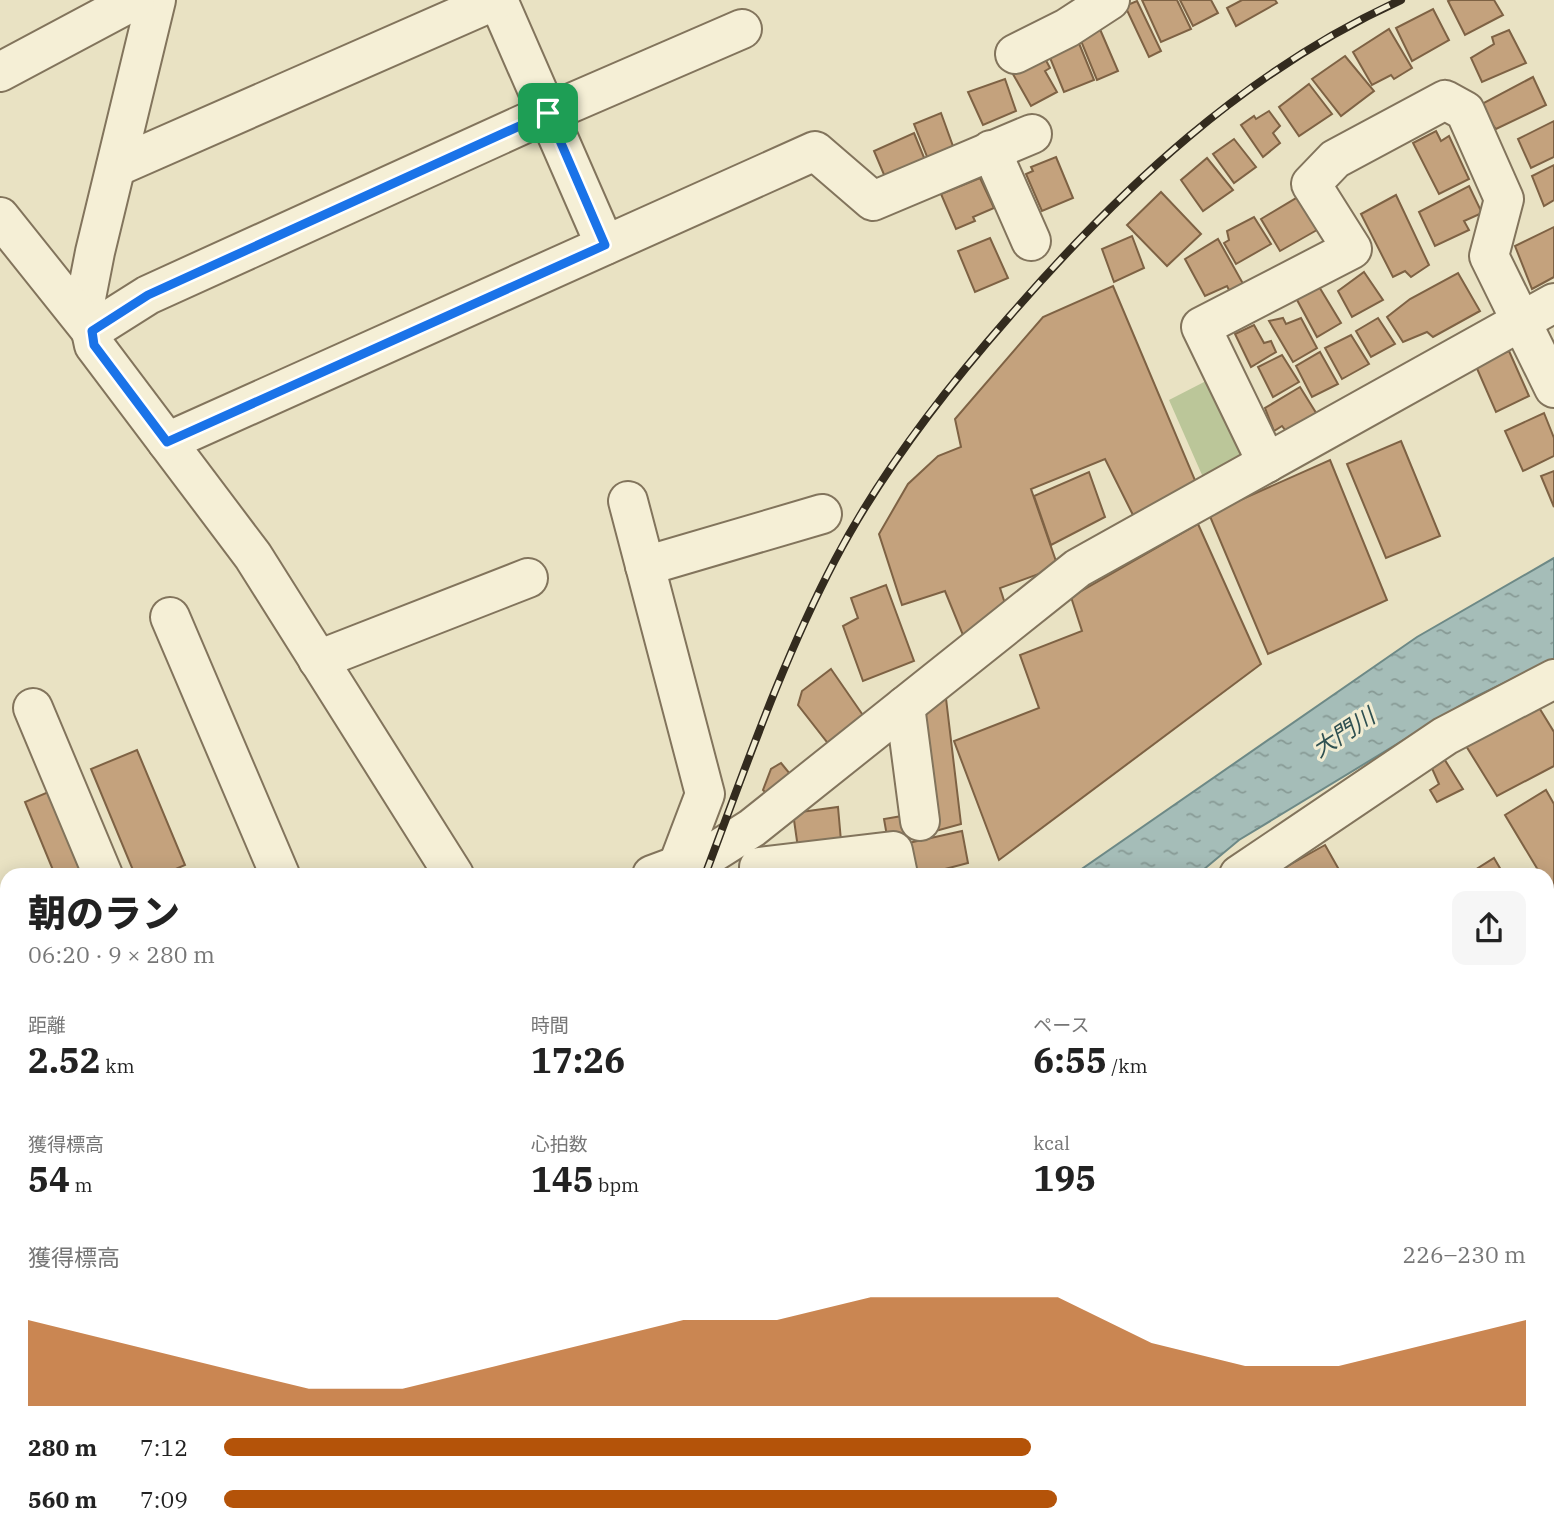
<!DOCTYPE html>
<html lang="ja">
<meta charset="utf-8">
<style>
:root{--surface:#fff;--page:#f6f6f6;--text:#222;--muted:#767676;--accent:#b45309}
body{margin:0;font-family:"IBM Plex Serif","Noto Sans JP",serif;background:var(--page);color:var(--text);height:100vh;display:flex;flex-direction:column;font-size:26px;white-space:nowrap}
*{box-sizing:border-box;margin:0}
p{font-size:23px;color:var(--muted)}
.icon{flex:none;width:38px;height:38px;fill:none;stroke:currentColor;stroke-width:2;stroke-linecap:round;stroke-linejoin:round}
.map{position:relative;flex:1;overflow:hidden}
.sheet{position:absolute;left:0px;top:868px;width:1554px;height:672px;display:flex;flex-direction:column;background:var(--surface);border-radius:21px 21px 0 0;box-shadow:0 4px 18px #0003}
.sheet>*{flex:none}
.pin{position:absolute;display:grid;place-items:center;width:60px;height:60px;color:#fff;margin:-30px;border-radius:14px;box-shadow:0 4px 10px #0006}
.round{display:grid;place-items:center;flex:none;width:74px;height:74px;border-radius:14px;background:var(--page)}
.overview{display:flex;align-items:center;justify-content:space-between;height:119px;padding:0 28px}
h1{font-size:38px;font-weight:800;line-height:52px}
.figures{display:grid;grid-template-columns:repeat(3,1fr);gap:10px;height:119px;padding:7px 28px}
.figures div{display:grid;align-content:center}
.figures b{font-size:35px;font-weight:800}
.figures small{font-size:19px;font-weight:400}
.figures p{font-size:19px}
.chart{height:196px;padding:14px 28px}
.chart p{display:flex;justify-content:space-between}
.chart svg{width:100%;height:126px;margin-top:7px;fill:var(--accent);opacity:.7}
ul{padding:0 28px;list-style:none;font-size:23px}
li{display:grid;grid-template-columns:112px 84px 1fr;align-items:center;height:52px}
li i{height:18px;border-radius:9px;background:var(--accent)}
.map>svg:first-child{display:block}
.park{fill:#bbc699}
.water{fill:url(#water-ripples);stroke:#6d8986;stroke-width:2}
.building{fill:#c4a27d;stroke:#7e6244;stroke-width:2}
.lines{fill:none;stroke-linecap:round;stroke-linejoin:round}
.minor-casing{stroke:#82745c;stroke-width:42}
.minor{stroke:#f5efd6;stroke-width:38}
.rail-casing{stroke:#332b1e;stroke-width:8}
.rail{stroke:#f1ecd2;stroke-width:5;stroke-dasharray:16;stroke-linecap:butt}
.route-casing{stroke:#fff;stroke-width:14}
.route{stroke:#1a73e8;stroke-width:9}
.labels{text-anchor:middle;dominant-baseline:central;stroke-width:6;stroke-linejoin:round;paint-order:stroke}
.water-label{font-size:23px;font-style:italic;fill:#2f5051;stroke:#f1ecd2}
</style>
<div class="map">
<svg width="1554" height="1540" viewBox="0 0 1554 1540">
<defs>
<pattern id="water-ripples" width="26" height="14" patternUnits="userSpaceOnUse" patternTransform="scale(1.75)"><rect width="26" height="14" fill="#a5bdb8"/><path d="M2 4q2-2 4 0t4 0M15 11q2-2 4 0t4 0" fill="none" stroke="#879a95"/></pattern>
</defs>
<rect width="100%" height="100%" fill="#e9e2c3"/>
<path class="park" d="M1206,381L1216,403L1244,445L1238,466L1206,484L1169,400Z"/>
<g class="water">
<path d="M1554,558V659L1473,698L1239,840L1197,875H1073L1417,637Z"/>
<path d="M500,1533H625L619,1540H493Z"/>
</g>
<g class="building">
<path d="M1142,0H1177L1191,29L1161,42Z"/>
<path d="M1180,0H1211L1218,13L1193,26Z"/>
<path d="M1242,0H1275L1277,3L1236,26L1227,8Z"/>
<path d="M1451,0H1494L1503,15L1465,35L1448,1Z"/>
<path d="M1137,1L1161,51L1149,57L1125,6Z"/>
<path d="M1433,9L1449,40L1412,61L1396,28Z"/>
<path d="M1099,27L1118,71L1097,80L1079,36Z"/>
<path d="M1389,29L1412,68L1394,79L1391,75L1372,85L1353,52Z"/>
<path d="M1509,30L1526,63L1482,82L1471,58L1494,44L1492,37Z"/>
<path d="M1076,36L1094,80L1064,92L1046,48Z"/>
<path d="M1040,49L1050,68L1045,71L1057,92L1031,106L1009,67Z"/>
<path d="M1345,56L1374,91L1341,116L1312,79Z"/>
<path d="M1533,77L1546,105L1496,129L1478,106Z"/>
<path d="M1005,79L1016,111L983,125L968,92Z"/>
<path d="M1309,84L1332,114L1299,136L1279,107Z"/>
<path d="M1269,111L1280,126L1273,133L1280,143L1263,157L1241,125L1254,116L1256,119Z"/>
<path d="M941,113L954,149L928,159L914,124Z"/>
<path d="M1554,121V157L1531,168L1518,139Z"/>
<path d="M1436,131L1441,141L1449,136L1469,179L1439,194L1413,143Z"/>
<path d="M914,133L925,160L885,177L874,151Z"/>
<path d="M1234,139L1256,167L1234,183L1213,154Z"/>
<path d="M1056,157L1073,198L1042,211L1026,174L1033,171L1031,167Z"/>
<path d="M1207,158L1233,190L1203,211L1181,180Z"/>
<path d="M1554,165V200L1544,206L1532,176Z"/>
<path d="M980,178L994,208L973,217L975,221L956,229L941,194Z"/>
<path d="M1469,186L1482,213L1464,221L1469,230L1435,246L1419,212Z"/>
<path d="M1161,192L1201,234L1167,266L1127,225Z"/>
<path d="M1396,195L1429,265L1411,277L1405,271L1393,277L1361,214Z"/>
<path d="M1298,197L1317,230L1280,251L1261,219Z"/>
<path d="M1254,217L1271,244L1236,264L1224,243L1229,240L1227,231Z"/>
<path d="M1554,227V277L1532,289L1515,246Z"/>
<path d="M1132,236L1144,268L1114,282L1102,249Z"/>
<path d="M990,238L1008,278L975,292L958,251Z"/>
<path d="M1218,239L1246,289L1232,296L1227,286L1205,296L1185,259Z"/>
<path d="M1364,272L1383,300L1352,317L1338,291Z"/>
<path d="M1458,273L1480,311L1433,337L1427,332L1403,342L1387,317L1410,299Z"/>
<path d="M1318,285L1341,323L1317,337L1296,298Z"/>
<path d="M1113,286L1197,485L1136,521L1105,459L1031,489L1058,567L1000,588L1008,613L967,645L945,591L902,605L879,534L908,484L938,456L961,447L955,419L1043,317Z"/>
<path d="M1283,318L1286,324L1301,318L1317,348L1293,362L1269,321Z"/>
<path d="M1378,318L1395,344L1371,357L1356,331Z"/>
<path d="M1254,325L1264,343L1271,341L1276,352L1251,367L1235,334Z"/>
<path d="M1351,335L1369,364L1342,379L1325,348Z"/>
<path d="M1509,351L1529,396L1496,412L1475,364Z"/>
<path d="M1320,352L1338,384L1312,397L1296,366Z"/>
<path d="M1282,355L1299,382L1273,397L1258,367Z"/>
<path d="M1300,387L1318,416L1289,435L1282,426L1274,431L1265,408Z"/>
<path d="M1544,413L1554,438V456L1523,471L1505,431Z"/>
<path d="M1401,441L1440,536L1386,558L1347,464Z"/>
<path d="M1330,460L1387,600L1268,654L1209,514Z"/>
<path d="M1554,471V507L1541,476Z"/>
<path d="M1089,472L1105,517L1051,545L1034,496Z"/>
<path d="M1198,524L1261,664L999,860L954,741L1039,708L1020,655L1082,631L1071,597Z"/>
<path d="M886,585L914,661L863,681L843,626L858,618L851,598Z"/>
<path d="M831,669L867,721L834,751L798,705L802,691Z"/>
<path d="M945,690L961,824L932,832L918,710Z"/>
<path d="M1535,701L1554,732V766L1497,796L1463,741Z"/>
<path d="M137,750L185,865L162,875H135L91,769Z"/>
<path d="M1443,757L1463,789L1437,802L1430,790L1439,784L1430,764Z"/>
<path d="M781,763L795,780L772,799L763,790L771,769Z"/>
<path d="M60,787L90,875H55L25,802Z"/>
<path d="M1546,790L1554,804V896L1547,885V875H1541L1505,815Z"/>
<path d="M838,807L841,841L798,848L793,813Z"/>
<path d="M908,815L914,834L888,842L884,819Z"/>
<path d="M962,831L968,863L922,875H913L904,844Z"/>
<path d="M1325,845L1342,875H1277L1275,873Z"/>
<path d="M1494,858L1504,875H1467Z"/>
<path d="M1547,941L1554,952V1230L1547,1219Z"/>
<path d="M1554,1321V1363L1547,1365V1334L1551,1333L1547,1323Z"/>
</g>
<g class="lines">
<defs>
<g id="minor">
<path d="M156,0L95,252L85,303L94,345L253,556L454,875"/>
<path d="M498,0L605,245"/>
<path d="M1015,54L1067,28L1110,0"/>
<path d="M0,72L135,0"/>
<path d="M991,150L1031,241"/>
<path d="M116,167L496,0"/>
<path d="M0,217L91,331L148,295L548,113L742,29"/>
<path d="M167,442L815,151L873,201L1032,134"/>
<path d="M1267,463L1201,327L1352,249L1311,184L1335,159L1445,100L1465,111L1504,199L1489,256L1554,388"/>
<path d="M628,501L705,794L678,865"/>
<path d="M645,566L822,514"/>
<path d="M170,617L280,875"/>
<path d="M318,660L528,578"/>
<path d="M905,706L920,821"/>
<path d="M33,708L103,875"/>
<path d="M759,867L893,851L898,875"/>
<path d="M652,875L714,852L752,828L1078,568L1554,303"/>
<path d="M1239,875L1445,736L1554,679"/>
<path d="M0,941L7,955"/>
<path d="M0,1099L7,1114"/>
<path d="M0,1244L7,1238"/>
<path d="M1547,1397L1554,1410"/>
<path d="M854,1533L857,1540"/>
</g>
</defs>
<use href="#minor" class="minor-casing"/>
<use href="#minor" class="minor"/>
<defs>
<g id="rail">
<path d="M705,875C745,769 782,661 835,560C881,472 943,392 1009,317C1120,189 1245,71 1401,0"/>
<path d="M0,1459L7,1464"/>
<path d="M104,1533L114,1540"/>
<path d="M540,1540L541,1533"/>
</g>
</defs>
<use href="#rail" class="rail-casing"/>
<use href="#rail" class="rail"/>
</g>
<g class="lines">
<defs>
<path id="route" d="M548,113L605,245L167,442L94,345L92,331L148,295Z"/>
</defs>
<use href="#route" class="route-casing"/>
<use href="#route" class="route"/>
</g>
<g class="labels">
<g class="water-label">
<text transform="translate(1343 732) rotate(-33)">大門川</text>
</g>
</g>
</svg>
<div class="pin" style="left:548px;top:113px;background:#1e9e55"><svg class="icon" aria-label="arrive" viewBox="0 0 24 24"><path d="M6 21V4h12l-3 4 3 4H6"/></svg></div>
<section class="sheet">
<div class="overview"><div><h1>朝のラン</h1><p>06:20 · 9 × 280 m</p></div><a class="round"><svg class="icon" aria-label="share" viewBox="0 0 24 24"><path d="M12 15V3M7 8l5-5 5 5M5 13v7h14v-7"/></svg></a></div>
<div class="figures">
<div><p>距離</p><b>2.52<small> km</small></b></div>
<div><p>時間</p><b>17:26</b></div>
<div><p>ペース</p><b>6:55<small> /km</small></b></div>
</div>
<div class="figures">
<div><p>獲得標高</p><b>54<small> m</small></b></div>
<div><p>心拍数</p><b>145<small> bpm</small></b></div>
<div><p>kcal</p><b>195</b></div>
</div>
<div class="chart"><p><span>獲得標高</span>226–230 m</p>
<svg viewBox="0 0 160 44" preserveAspectRatio="none"><path d="M0 44V14L10 22L20 30L30 38L40 38L50 30L60 22L70 14L80 14L90 6L100 6L110 6L120 22L130 30L140 30L150 22L160 14V44z"/></svg>
</div>
<ul>
<li><b>280 m</b>7:12<i style="width:62%"></i></li>
<li><b>560 m</b>7:09<i style="width:64%"></i></li>
</ul>
</section>
</div>
